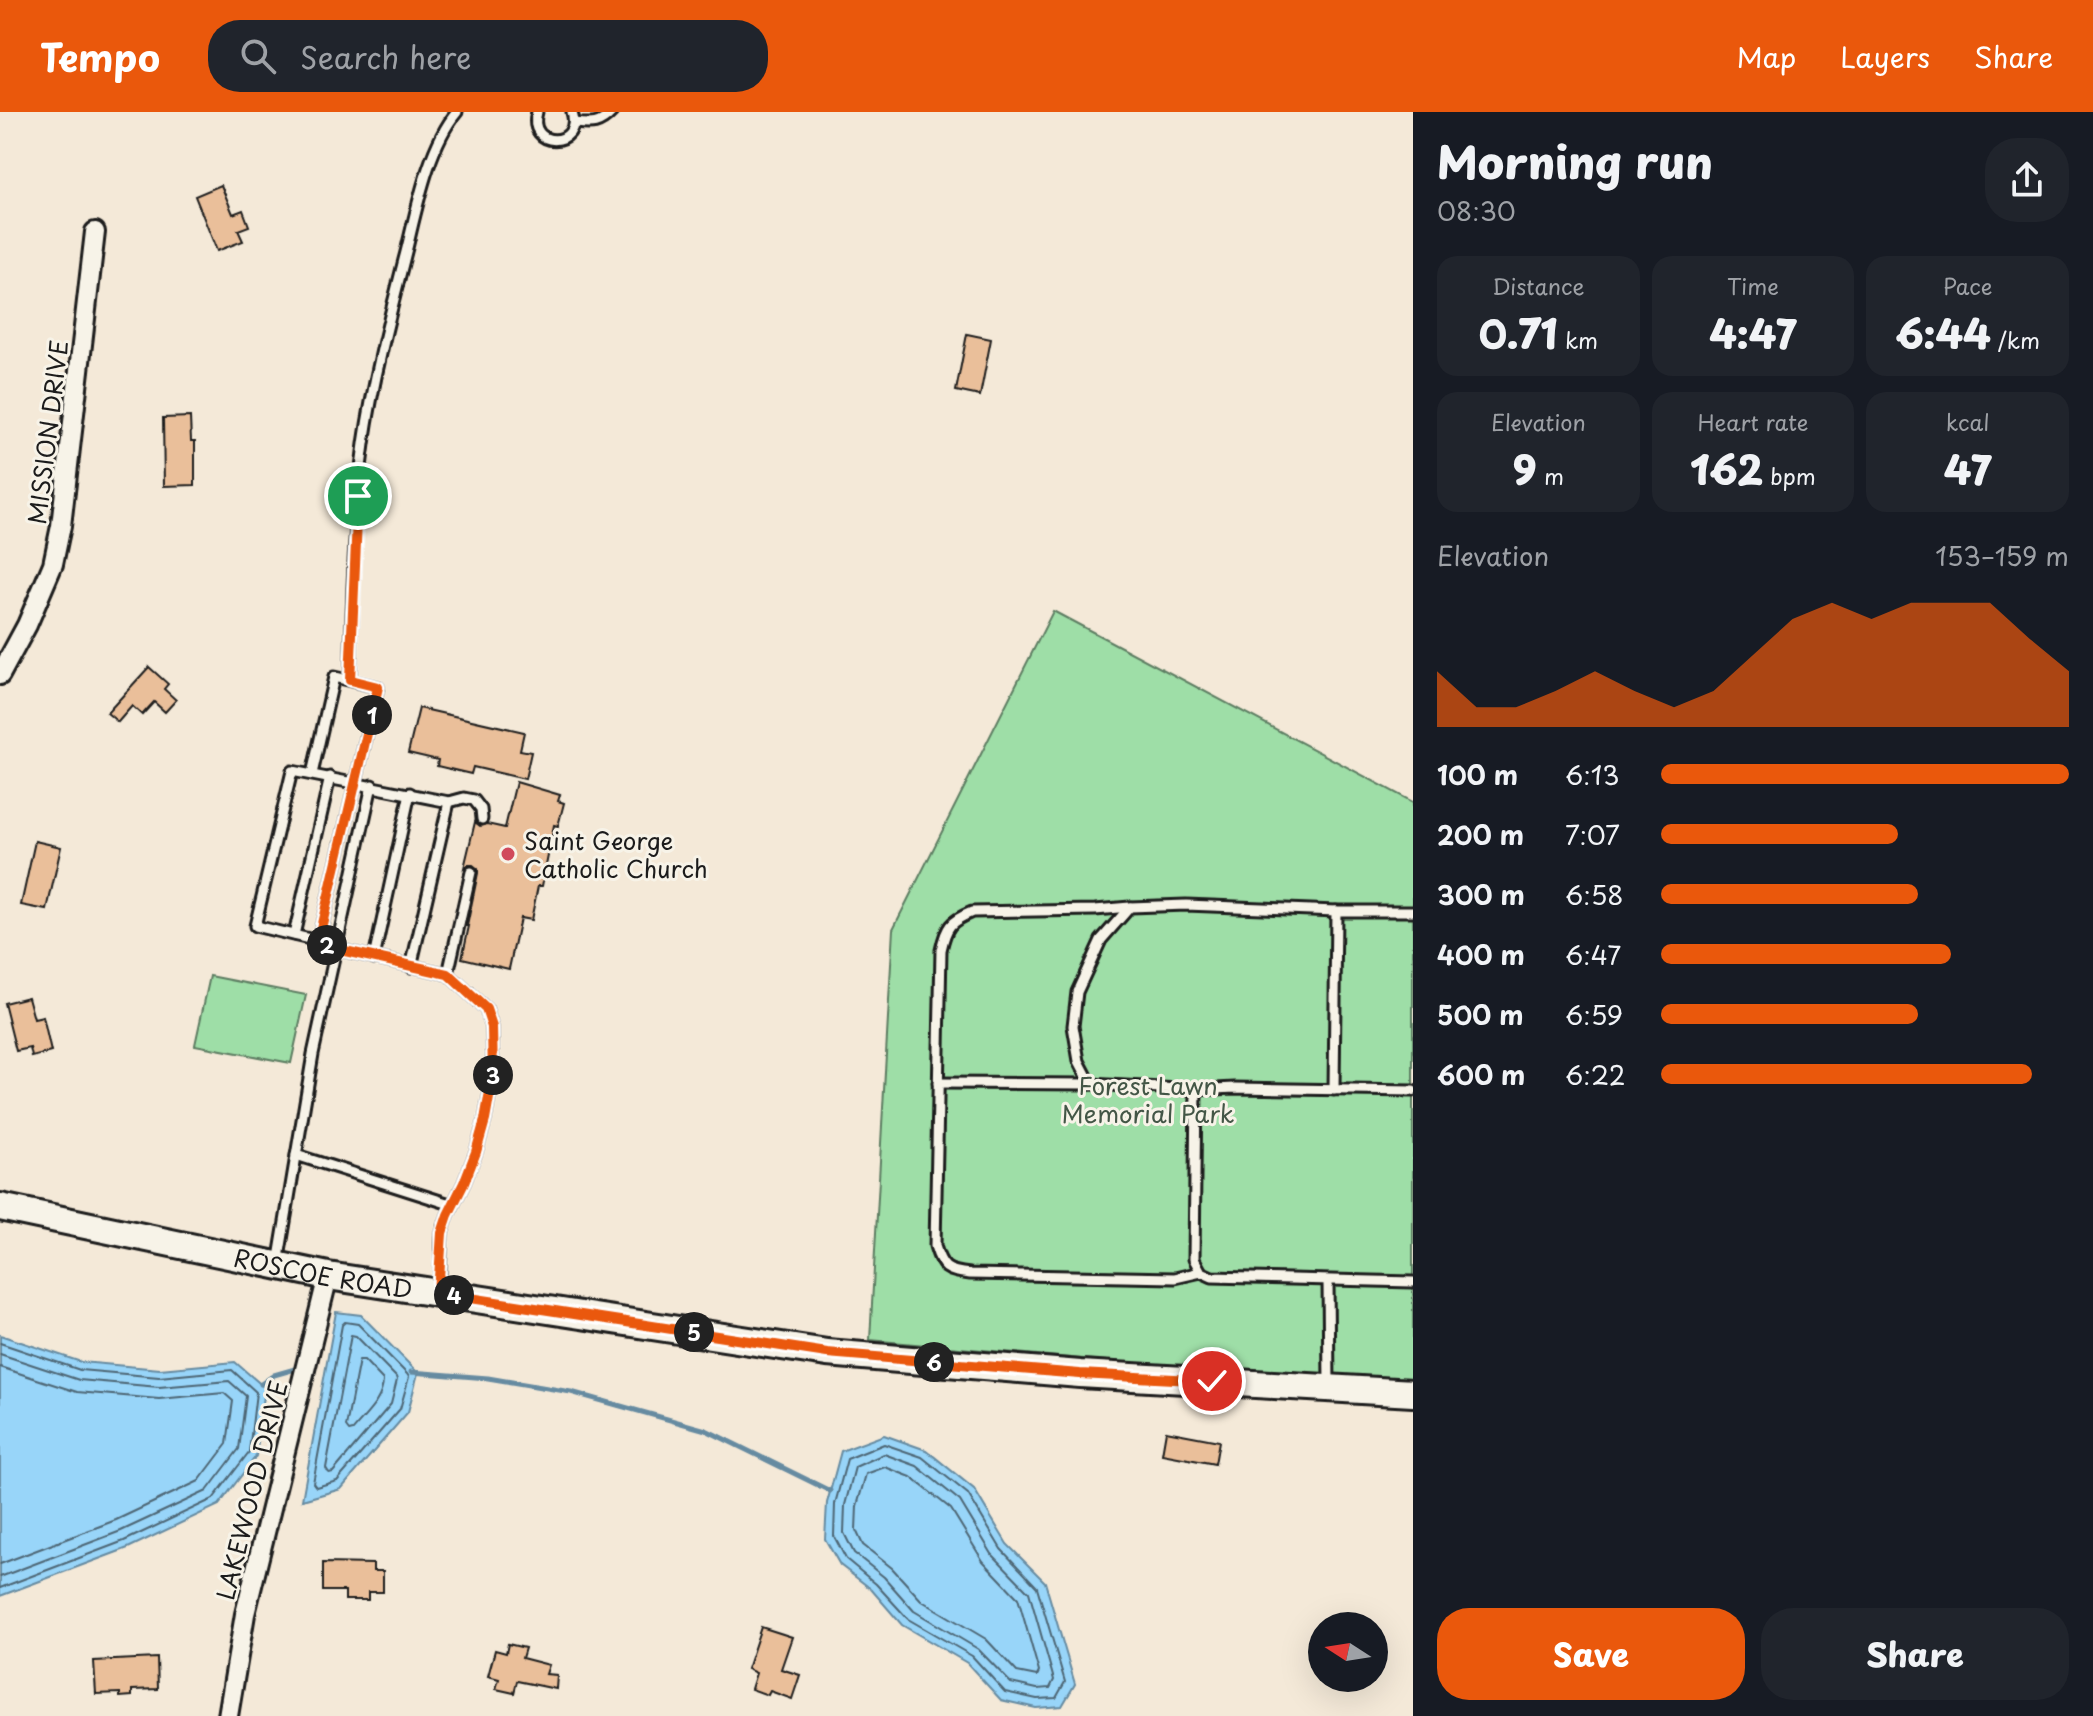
<!DOCTYPE html>
<meta charset="utf-8">
<style>
:root{--surface:#171b24;--page:#20242c;--text:#f1f3f6;--muted:#9ea1a6;--accent:#ea580c}
body{margin:0;font-family:"Playpen Sans",sans-serif;background:var(--page);color:var(--text);height:100vh;display:flex;flex-direction:column;font-size:30px;white-space:nowrap}
*{box-sizing:border-box;margin:0}
p{font-size:26px;color:var(--muted)}
.icon{flex:none;width:44px;height:44px;fill:none;stroke:currentColor;stroke-width:2;stroke-linecap:round;stroke-linejoin:round}
.map{position:relative;flex:1;overflow:hidden}
.panel{display:flex;flex-direction:column;background:var(--surface);width:680px}
.panel>*{flex:none}
.needle{width:52px;rotate:282deg}
.fabs{position:absolute;left:1308px;top:1500px;display:grid;gap:16px}
.fabs a{display:grid;place-items:center;width:80px;height:80px;border-radius:50%;background:var(--surface);box-shadow:0 8px 32px #0002;font-size:40px}
.pin{position:absolute;display:grid;place-items:center;width:68px;height:68px;color:#fff;margin:-34px;border:4px solid #fff;border-radius:50%;box-shadow:0 2px 8px #0007}
.km{position:absolute;width:40px;height:40px;margin:-20px;border-radius:50%;background:#222;color:#fff;font-size:22px;line-height:40px;text-align:center}
.round{display:grid;place-items:center;flex:none;width:84px;height:84px;border-radius:32px;background:var(--page)}
.overview{display:flex;align-items:center;justify-content:space-between;height:136px;padding:0 24px}
h1{font-size:44px;font-weight:800;line-height:60px}
.stats{display:grid;grid-template-columns:repeat(3,1fr);gap:12px;height:136px;padding:8px 24px}
.stats div{display:grid;align-content:center;border-radius:20px;background:var(--page);text-align:center}
.stats b{font-size:40px;font-weight:800}
.stats small{font-size:22px;font-weight:400}
.stats p{font-size:22px}
.chart{height:224px;padding:16px 24px}
.chart p{display:flex;justify-content:space-between}
.chart svg{width:100%;height:144px;margin-top:8px;fill:var(--accent);opacity:.7}
.button{display:flex;gap:16px;margin-top:auto;padding:16px 24px}
.button a{flex:1;height:92px;border-radius:32px;background:var(--accent);color:#fff;font-size:32px;font-weight:800;line-height:92px;text-align:center}
.button a+a{background:var(--page);color:var(--text)}
ul{padding:0 24px;list-style:none;font-size:26px}
li{display:grid;grid-template-columns:128px 96px 1fr;align-items:center;height:60px}
li i{height:20px;border-radius:10px;background:var(--accent)}
header{display:flex;align-items:center;gap:48px;box-sizing:border-box;height:112px;padding:0 40px;background:var(--accent);color:#fff}
header strong{font-size:38px}
nav{display:flex;gap:44px;margin-inline-start:auto;font-size:28px}
.search{width:560px;height:72px;background:var(--page);display:flex;align-items:center;gap:20px;box-sizing:border-box;padding:0 28px;border-radius:32px;color:var(--muted);font-size:30px}
main{display:flex;flex:1;min-height:0}
.map>svg:first-child{display:block}
.green{fill:#9edea7;stroke:#5d7d62;stroke-width:2}
.water{fill:#98d5f9;stroke:#668ba1;stroke-width:2}
.lines{fill:none;stroke-linecap:round;stroke-linejoin:round}
.shore{stroke:#4e6674;stroke-width:2}
.stream{stroke:#668ba1;stroke-width:5}
.building{fill:#eabf9a;stroke:#1c1c1c;stroke-width:2}
.lane-casing{stroke:#1c1c1c;stroke-width:15}
.street-casing{stroke:#1c1c1c;stroke-width:24}
.secondary-casing{stroke:#1c1c1c;stroke-width:32}
.lane{stroke:#f7f3e8;stroke-width:9}
.street{stroke:#f7f3e8;stroke-width:18}
.secondary{stroke:#f7f3e8;stroke-width:26}
.route-casing{stroke:#fff;stroke-width:16}
.route{stroke:#ea580c;stroke-width:10}
.poi-dot{fill:#d1495b;stroke:#f7f3e8;stroke-width:3}
.labels{text-anchor:middle;dominant-baseline:central;stroke-width:6;stroke-linejoin:round;paint-order:stroke}
.street-label{font-size:24px;fill:#1c1c1c;stroke:#f7f3e8}
.poi-label{font-size:24px;fill:#1c1c1c;stroke:#f7f3e8;text-anchor:start}
.park-label{font-size:24px;fill:#435646;stroke:#f7f3e8}
</style>
<header>
<strong>Tempo</strong>
<div class="search"><svg class="icon" aria-label="search" viewBox="0 0 24 24"><circle cx="10" cy="10" r="6"/><path d="M15 15l6 6"/></svg>Search here</div>
<nav><a>Map</a><a>Layers</a><a>Share</a></nav>
</header>
<main>
<div class="map">
<svg width="1413" height="1604" viewBox="0 0 1413 1604">
<rect width="100%" height="100%" fill="#f4e9d8"/>
<filter id="ink" filterUnits="userSpaceOnUse"><feTurbulence type="fractalNoise" baseFrequency=".0125" numOctaves="2"/><feDisplacementMap in="SourceGraphic" scale="16" xChannelSelector="R" yChannelSelector="G"/><feConvolveMatrix kernelMatrix="1 2 1 2 8 2 1 2 1" color-interpolation-filters="sRGB"/></filter>
<g filter="url(#ink)">
<g class="green">
<path d="M1053,499L1413,690V1272L1139,1252L870,1228L893,817Z"/>
<path d="M210,864L306,883L291,951L195,933Z"/>
</g>
<g class="water">
<path d="M336,1200L361,1203L418,1261L408,1300L341,1377L302,1388Z"/>
<path d="M0,1223L81,1250L160,1257L235,1250L265,1276L256,1344L219,1393L128,1436L0,1484Z"/>
<path d="M884,1323L926,1338L974,1377L1007,1432L1045,1470L1075,1572L1062,1594L1036,1596L1001,1588L967,1551L902,1513L871,1477L840,1453L825,1427L827,1391L841,1339Z"/>
</g>
<g class="lines">
<g class="shore">
<path d="M345,1210L358,1212L407,1262L409,1265L400,1297L337,1369L316,1375L313,1371L342,1213Z"/>
<path d="M351,1223L356,1224L396,1265L397,1268L391,1292L333,1360L329,1361L326,1356Z"/>
<path d="M0,1231L80,1258L159,1265L232,1258L256,1280L249,1340L213,1387L124,1429L0,1476"/>
<path d="M0,1242L79,1268L159,1275L229,1269L246,1284L239,1337L207,1379L121,1419L0,1465"/>
<path d="M359,1248H364L383,1268C383,1289 365,1303 353,1318L349,1319L346,1315Z"/>
<path d="M0,1255L77,1280L159,1287L224,1281L233,1289L227,1332L199,1369L116,1408L0,1452"/>
<path d="M884,1332L922,1345L968,1382L1001,1437L1037,1475L1065,1570L1056,1586L1037,1587L1005,1580L972,1544L908,1507L876,1472L846,1447L834,1424L835,1392L847,1347Z"/>
<path d="M884,1342L917,1354L960,1389L992,1442L1029,1480L1054,1568L1050,1576L1037,1577L1011,1571L978,1537L914,1499L884,1465L854,1441L844,1421L845,1393L855,1355Z"/>
<path d="M885,1355L911,1365L951,1397L983,1449L1018,1486L1039,1560L1037,1564L1017,1560L986,1527L922,1489L892,1456L863,1433L856,1418L857,1394L866,1362Z"/>
</g>
<g class="stream">
<path d="M411,1260L488,1266L571,1280L706,1318L830,1379"/>
<path d="M261,1272L274,1263L302,1255"/>
</g>
</g>
<g class="building">
<path d="M221,73L233,102L243,98L249,114L238,118L243,129L217,139L195,84Z"/>
<path d="M967,222L991,227L980,284L956,279Z"/>
<path d="M190,305L191,329H195V373L164,374L163,306Z"/>
<path d="M149,555L168,572L164,577L176,588L165,600L154,590L142,603L132,594L118,610L107,601Z"/>
<path d="M419,596L524,620L520,638L531,640L525,667L473,655L471,662L437,654L438,648L408,641Z"/>
<path d="M516,670L560,683L558,689L564,691L558,714L554,713L542,774H538L531,808L520,806L509,857L462,846L469,814H467L478,761V757L473,753H468L464,756L475,710L480,714L487,712L505,716Z"/>
<path d="M35,729L61,735L47,798L21,793Z"/>
<path d="M28,885L34,907L43,905L51,940L32,945L30,936L16,939L4,891Z"/>
<path d="M1166,1319L1219,1329L1215,1352L1162,1342Z"/>
<path d="M323,1451L373,1452V1459H383V1480H368V1488H345V1479H323Z"/>
<path d="M761,1515L792,1525L781,1557L800,1563L792,1587L770,1579L768,1583L751,1577L756,1561L747,1557Z"/>
<path d="M508,1532L525,1536L522,1546L549,1553L546,1562L557,1563L556,1577L517,1569L514,1581L496,1577L499,1567L488,1564L495,1538L506,1541Z"/>
<path d="M157,1546L158,1577L132,1578V1584L120,1585V1581L96,1582L94,1549Z"/>
</g>
<g class="lines">
<defs>
<g id="lane">
<path d="M537,0C526,37 583,37 572,0"/>
<path d="M574,11C592,13 599,14 612,0"/>
<path d="M350,568C353,490 353,410 364,332C373,268 391,199 407,136C417,95 429,33 457,0"/>
<path d="M312,662L334,565L378,575L318,829"/>
<path d="M372,673L336,837L318,829L255,814L292,659L449,690L464,686L474,688L481,697L482,707"/>
<path d="M1130,795L1095,798L972,800C950,809 946,815 941,838L935,1134C942,1157 946,1159 970,1162L1175,1166L1201,1160"/>
<path d="M1413,799H1336L1186,793L1130,795L1101,828L1077,880L1073,914L1079,949L1091,972L1196,978L1194,1147L1201,1160L1212,1165L1413,1170"/>
<path d="M294,823L330,665"/>
<path d="M374,846L410,681"/>
<path d="M411,855L449,690"/>
<path d="M448,862L471,760"/>
<path d="M938,971L1091,972"/>
<path d="M1196,978L1235,976L1413,979"/>
<path d="M1334,978L1336,799"/>
<path d="M296,1043L453,1093"/>
<path d="M278,1152L313,942L336,837L448,862L486,897L492,915L493,963L485,1008L476,1040L464,1071L448,1103L442,1121L439,1178"/>
<path d="M1328,1169L1329,1273"/>
</g>
<g id="street">
<path d="M0,563L27,513L53,452L61,414L95,120"/>
<path d="M228,1604L245,1502L328,1164"/>
</g>
<g id="secondary">
<path id="s1" d="M0,1095L328,1164L827,1241L1080,1262L1413,1281"/>
</g>
</defs>
<use href="#lane" class="lane-casing"/>
<use href="#street" class="street-casing"/>
<use href="#secondary" class="secondary-casing"/>
<use href="#lane" class="lane"/>
<use href="#street" class="street"/>
<use href="#secondary" class="secondary"/>
</g>
</g>
<g class="lines" filter="url(#ink)">
<defs>
<path id="route" d="M358,384L350,568L378,575L318,829L336,837L448,862L486,897L492,915L493,963L485,1008L476,1040L464,1071L448,1103L442,1121L438,1181L827,1241L1080,1262L1212,1269"/>
</defs>
<use href="#route" class="route-casing"/>
<use href="#route" class="route"/>
</g>
<circle class="poi-dot" cx="508" cy="742" r="8"/>
<g class="labels">
<g class="street-label">
<text transform="translate(47 320) rotate(-83)">MISSION DRIVE</text>
<text stroke="none"><textPath href="#s1" startOffset="330">ROSCOE ROAD</textPath></text>
<text transform="translate(251 1378) rotate(-76)">LAKEWOOD DRIVE</text>
</g>
<g class="poi-label">
<text x="524" y="728">Saint George<tspan x="524" dy="28">Catholic Church</tspan></text>
</g>
<g class="park-label">
<text x="1148" y="973">Forest Lawn<tspan x="1148" dy="28">Memorial Park</tspan></text>
</g>
</g>
</svg>
<div class="fabs">
<a><svg class="needle" viewBox="-14 -14 28 28"><path d="M0-13l5 13h-10z" fill="#e53935"/><path d="M0 13l5-13h-10z" fill="#9ea1a6"/></svg></a>
</div>
<div class="pin" style="left:358px;top:384px;background:#1e9e55"><svg class="icon" aria-label="arrive" viewBox="0 0 24 24"><path d="M6 21V4h12l-3 4 3 4H6"/></svg></div>
<div class="pin" style="left:1212px;top:1269px;background:#d93025"><svg class="icon" aria-label="check" viewBox="0 0 24 24"><path d="M5 12l5 5 9-10"/></svg></div>
<b class="km" style="left:372px;top:603px">1</b>
<b class="km" style="left:327px;top:833px">2</b>
<b class="km" style="left:493px;top:963px">3</b>
<b class="km" style="left:454px;top:1183px">4</b>
<b class="km" style="left:694px;top:1220px">5</b>
<b class="km" style="left:934px;top:1250px">6</b>
</div>
<section class="panel">
<div class="overview"><div><h1>Morning run</h1><p>08:30</p></div><a class="round"><svg class="icon" aria-label="share" viewBox="0 0 24 24"><path d="M12 15V3M7 8l5-5 5 5M5 13v7h14v-7"/></svg></a></div>
<div class="stats">
<div><p>Distance</p><b>0.71<small> km</small></b></div>
<div><p>Time</p><b>4:47</b></div>
<div><p>Pace</p><b>6:44<small> /km</small></b></div>
</div>
<div class="stats">
<div><p>Elevation</p><b>9<small> m</small></b></div>
<div><p>Heart rate</p><b>162<small> bpm</small></b></div>
<div><p>kcal</p><b>47</b></div>
</div>
<div class="chart"><p><span>Elevation</span>153–159 m</p>
<svg viewBox="0 0 160 44" preserveAspectRatio="none"><path d="M0 44V27L10 38L20 38L30 33L40 27L50 33L60 38L70 33L80 22L90 11L100 6L110 11L120 6L130 6L140 6L150 17L160 27V44z"/></svg>
</div>
<ul>
<li><b>100 m</b>6:13<i style="width:100%"></i></li>
<li><b>200 m</b>7:07<i style="width:58%"></i></li>
<li><b>300 m</b>6:58<i style="width:63%"></i></li>
<li><b>400 m</b>6:47<i style="width:71%"></i></li>
<li><b>500 m</b>6:59<i style="width:63%"></i></li>
<li><b>600 m</b>6:22<i style="width:91%"></i></li>
</ul>
<div class="button"><a>Save</a><a>Share</a></div>
</section>
</main>
